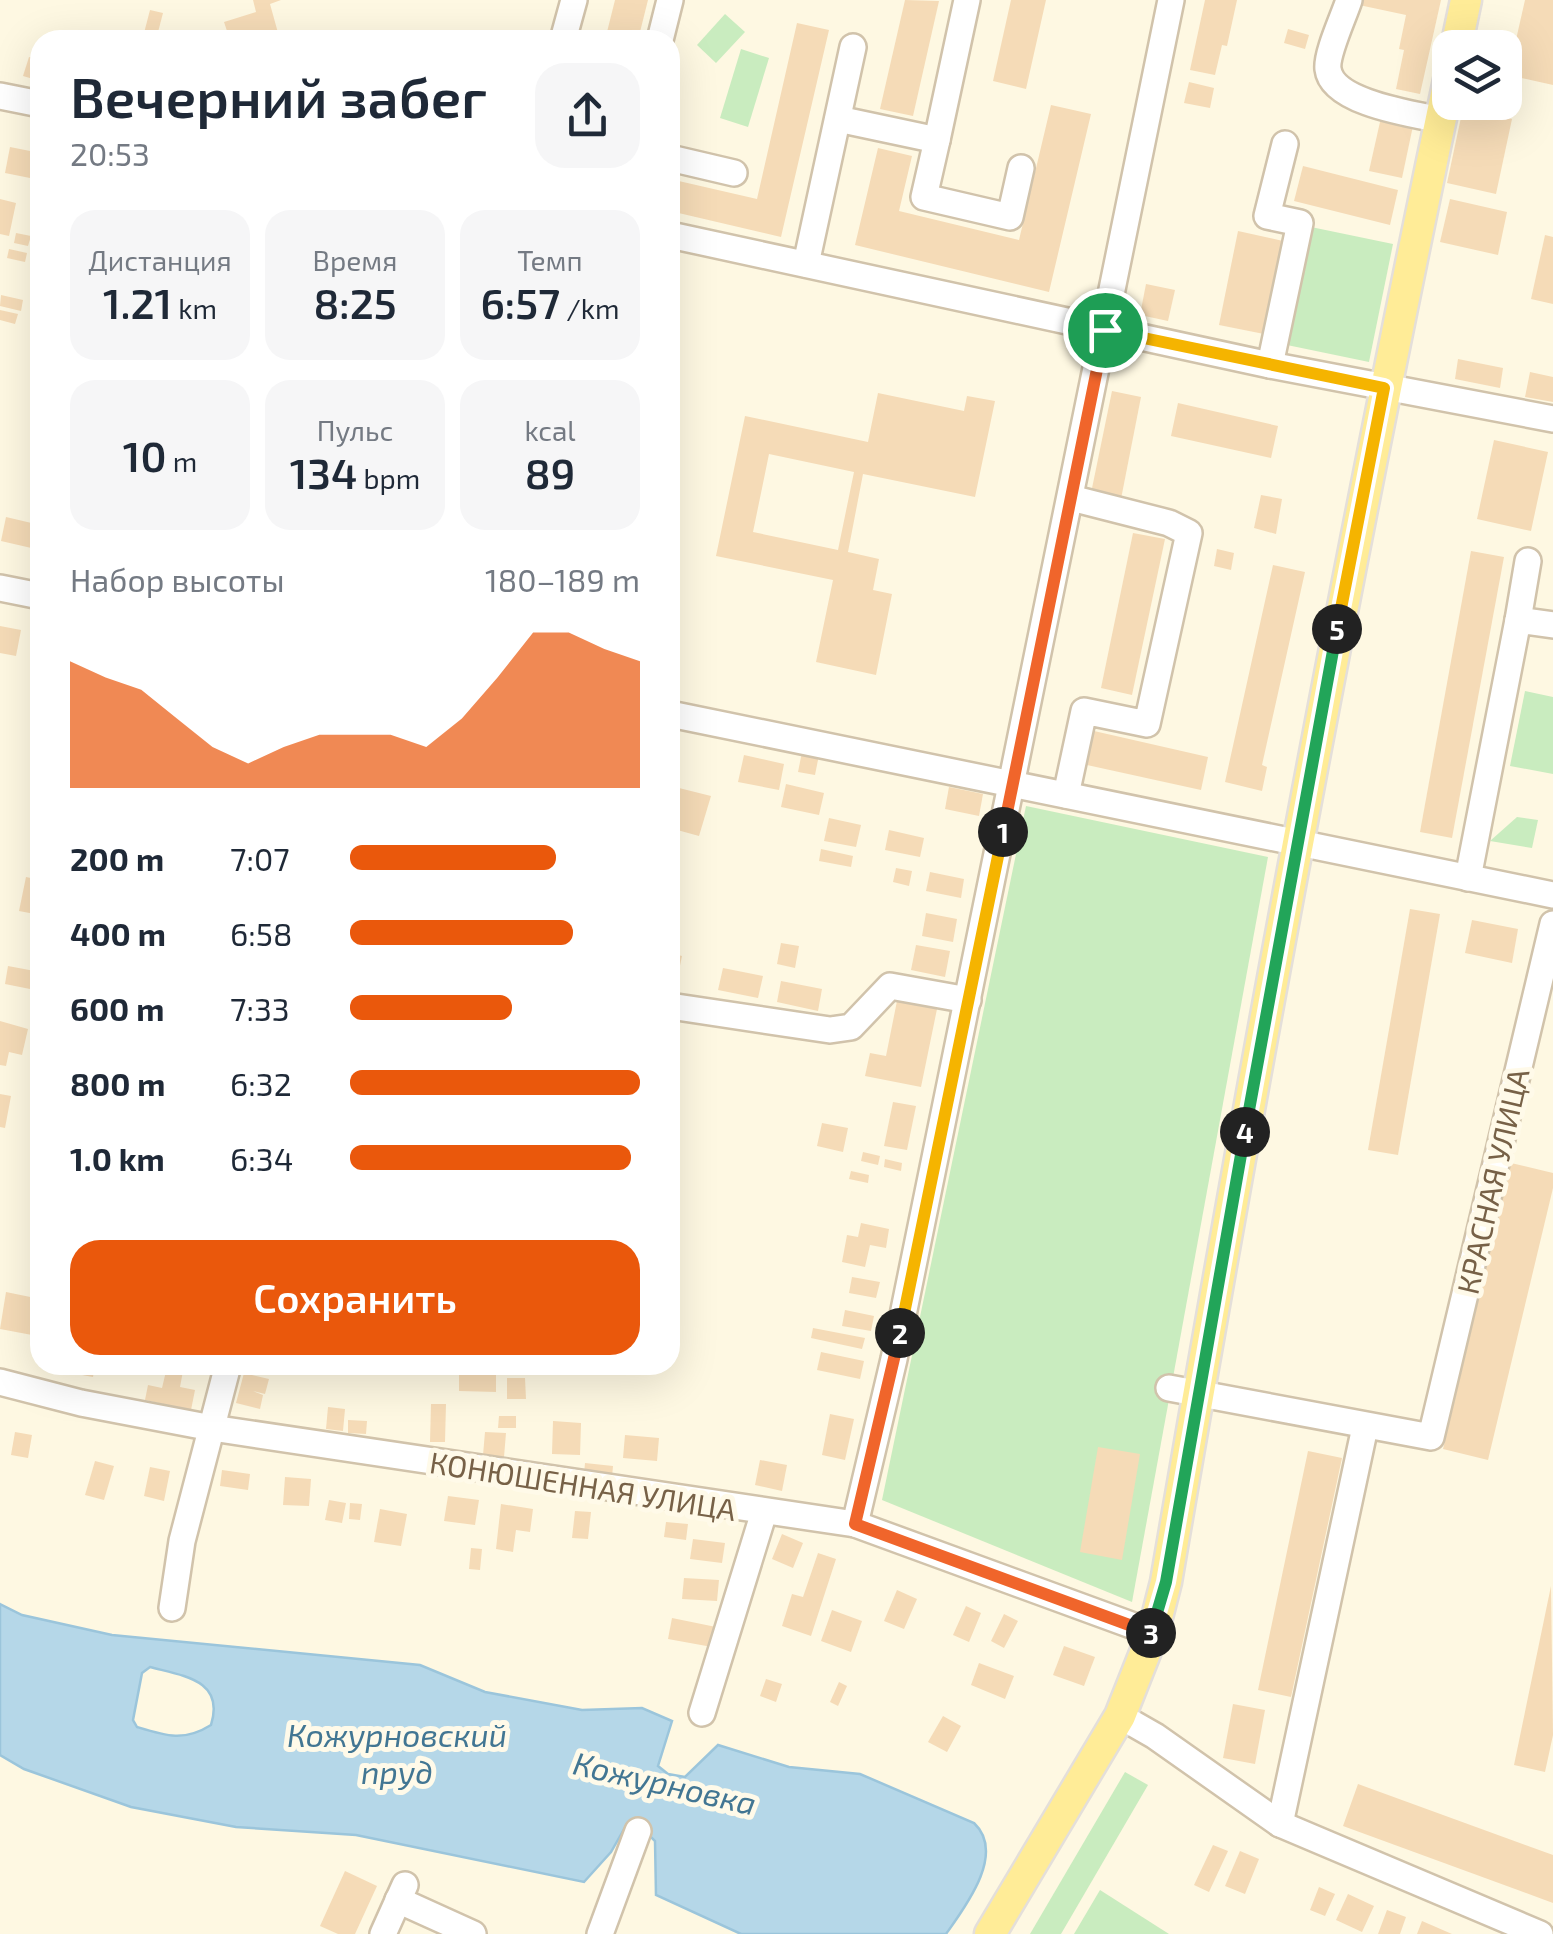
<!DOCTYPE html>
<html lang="ru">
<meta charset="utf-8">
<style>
:root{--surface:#fff;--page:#f6f6f7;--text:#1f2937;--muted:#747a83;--accent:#ea580c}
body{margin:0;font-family:"Exo 2",sans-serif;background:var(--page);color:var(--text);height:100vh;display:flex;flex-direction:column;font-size:38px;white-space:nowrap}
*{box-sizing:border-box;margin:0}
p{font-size:32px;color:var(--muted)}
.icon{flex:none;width:55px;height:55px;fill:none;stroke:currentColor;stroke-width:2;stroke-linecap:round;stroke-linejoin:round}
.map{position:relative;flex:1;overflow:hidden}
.sheet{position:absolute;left:30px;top:30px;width:650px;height:1345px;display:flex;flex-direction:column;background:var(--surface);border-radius:30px;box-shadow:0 10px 40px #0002}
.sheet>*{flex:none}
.fabs{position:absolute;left:1432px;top:30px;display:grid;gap:20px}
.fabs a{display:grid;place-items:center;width:90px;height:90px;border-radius:20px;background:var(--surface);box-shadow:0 10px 40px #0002;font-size:50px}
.pin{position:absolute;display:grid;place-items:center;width:85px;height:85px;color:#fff;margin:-42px;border:5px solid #fff;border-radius:50%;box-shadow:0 2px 10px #0007}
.km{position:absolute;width:50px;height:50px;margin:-25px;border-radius:50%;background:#222;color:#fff;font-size:28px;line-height:50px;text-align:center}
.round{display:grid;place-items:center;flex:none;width:105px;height:105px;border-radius:30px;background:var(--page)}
.overview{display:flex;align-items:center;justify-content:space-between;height:170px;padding:0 40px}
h1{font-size:55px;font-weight:600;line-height:75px}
.stats{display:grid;grid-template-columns:repeat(3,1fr);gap:15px;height:170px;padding:10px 40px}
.stats div{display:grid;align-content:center;border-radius:25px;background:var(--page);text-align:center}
.stats b{font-size:42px;font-weight:600}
.stats small{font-size:28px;font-weight:400}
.stats p{font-size:28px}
.chart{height:280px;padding:20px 40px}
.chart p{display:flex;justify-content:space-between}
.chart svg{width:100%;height:180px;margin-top:10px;fill:var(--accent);opacity:.7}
.button{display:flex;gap:20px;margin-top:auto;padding:20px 40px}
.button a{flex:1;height:115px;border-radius:30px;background:var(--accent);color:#fff;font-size:40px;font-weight:600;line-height:115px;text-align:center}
ul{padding:0 40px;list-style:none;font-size:32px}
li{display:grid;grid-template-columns:160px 120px 1fr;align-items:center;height:75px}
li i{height:25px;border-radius:12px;background:var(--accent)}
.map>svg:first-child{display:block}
.green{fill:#c9ecbf}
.water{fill:#b5d7e8;stroke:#9bc5db;stroke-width:2.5;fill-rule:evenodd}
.building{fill:#f5dbb7;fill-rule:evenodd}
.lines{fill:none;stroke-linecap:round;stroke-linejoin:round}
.minor-casing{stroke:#d1c3ab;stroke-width:30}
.major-casing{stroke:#e4dfda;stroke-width:35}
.minor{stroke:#fff;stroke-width:25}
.major{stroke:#ffec97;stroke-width:30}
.split-1-casing{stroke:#fff;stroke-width:20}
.split-2-casing{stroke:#fff;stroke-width:20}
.split-3-casing{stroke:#fff;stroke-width:20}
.split-4-casing{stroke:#fff;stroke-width:20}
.split-5-casing{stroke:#fff;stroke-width:20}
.split-6-casing{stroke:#fff;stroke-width:20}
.split-1{stroke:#f0652b;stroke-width:12}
.split-2{stroke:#f5b400;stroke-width:12}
.split-3{stroke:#f0652b;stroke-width:12}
.split-4{stroke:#22a559;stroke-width:12}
.split-5{stroke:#22a559;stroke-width:12}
.split-6{stroke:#f5b400;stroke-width:12}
.labels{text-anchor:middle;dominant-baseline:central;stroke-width:10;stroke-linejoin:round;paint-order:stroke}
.street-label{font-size:30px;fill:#776147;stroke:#fffae9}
.water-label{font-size:32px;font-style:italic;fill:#427693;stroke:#fffae9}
</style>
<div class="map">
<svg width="1553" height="1934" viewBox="0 0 1553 1934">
<rect width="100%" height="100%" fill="#fef8e2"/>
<g class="green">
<path d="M725,14L745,32L716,63L697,45Z"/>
<path d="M741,49L769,58L748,127L720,118Z"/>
<path d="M1311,227L1393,244L1369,362L1287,345Z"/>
<path d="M1525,691L1553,697V774L1510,766Z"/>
<path d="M1026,806L1268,857L1132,1602L882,1500Z"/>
<path d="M1517,817L1538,820L1532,848L1490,841Z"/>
<path d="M1125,1772L1148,1785L1061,1934H1030Z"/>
<path d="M1100,1890L1169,1934H1074Z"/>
</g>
<path class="water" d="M0,1604L22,1615L112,1635L420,1665L485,1692L582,1710L642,1708L672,1721L658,1766L668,1774L685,1777L718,1745L789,1767L860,1774L974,1823C1006,1853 966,1906 946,1934H741L656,1895L655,1841L642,1828L627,1824L611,1852L584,1882L356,1835L236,1827L131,1807L24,1769L0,1755ZM150,1667C184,1676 225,1680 211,1725C184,1742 166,1736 137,1727L133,1720L142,1673Z"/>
<g class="building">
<path d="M253,0H281L270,4L280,40H230L224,22L256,12Z"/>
<path d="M615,0H648L638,40H605Z"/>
<path d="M905,0L939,1L913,116L880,109Z"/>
<path d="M1011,0H1046L1026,89L993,81Z"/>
<path d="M1205,0H1237L1227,46L1222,45L1215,75L1190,70Z"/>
<path d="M1360,0H1441L1420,94L1396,89L1404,50L1399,49L1406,15L1359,5Z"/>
<path d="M1525,0H1553V85L1508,75Z"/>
<path d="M150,10L163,13L157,36L144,33Z"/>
<path d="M797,23L829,30L781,237L670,211V179L757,199Z"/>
<path d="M1288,29L1309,35L1305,49L1284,43Z"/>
<path d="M501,32L524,39V40H499Z"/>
<path d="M29,57L40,60V81L23,76Z"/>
<path d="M1189,82L1214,88L1210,108L1184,103Z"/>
<path d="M1051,105L1091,114L1049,292L855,245L878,148L912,156L899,211L1019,240Z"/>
<path d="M1463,108L1512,119L1496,194L1447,183Z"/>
<path d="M1382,113L1414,121L1402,178L1369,171Z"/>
<path d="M10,147L40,153V180L5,173Z"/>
<path d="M1303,166L1398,190L1390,225L1294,201Z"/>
<path d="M0,199L16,203L9,236L0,234Z"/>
<path d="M1450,199L1507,212L1498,255L1440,242Z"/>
<path d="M1238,231L1283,241L1264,334L1219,325Z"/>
<path d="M16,233L31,236L28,246L14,243Z"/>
<path d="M1545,235L1553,237V304L1531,299Z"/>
<path d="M9,249L27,253L25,262L7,258Z"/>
<path d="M1146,284L1175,290L1168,321L1140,315Z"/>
<path d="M1,295L23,300L21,311L0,306Z"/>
<path d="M0,310L18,314L15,324L0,320Z"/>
<path d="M1458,359L1503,368L1500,388L1455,379Z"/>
<path d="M1530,372L1553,377V402L1525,397Z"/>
<path d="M1112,391L1141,397L1120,504L1090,498Z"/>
<path d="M878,393L964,411L967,396L995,401L975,497L863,474L848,552L879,559L873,590L892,594L876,675L816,662L833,580L716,556L745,416L868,442ZM769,454L854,472L838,550L753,532Z"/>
<path d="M1178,403L1278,426L1271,458L1171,436Z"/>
<path d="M1494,440L1548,452L1531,531L1477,519Z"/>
<path d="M1261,495L1282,499L1276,534L1254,528Z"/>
<path d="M6,517L40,525V550L1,541Z"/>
<path d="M1133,533L1165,539L1132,695L1101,688Z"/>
<path d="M1217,549L1234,553L1231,570L1214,566Z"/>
<path d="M1471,551L1504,557L1452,838L1420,832Z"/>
<path d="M1273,565L1305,572L1262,765L1267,767L1262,791L1225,782Z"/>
<path d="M0,626L21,630L16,656L0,653Z"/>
<path d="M1094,731L1208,757L1201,790L1087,765Z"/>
<path d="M802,752L819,755L815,775L798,772Z"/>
<path d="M744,755L784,764L779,790L738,782Z"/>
<path d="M786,784L824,793L819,815L781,807Z"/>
<path d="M949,787L983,794L979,816L945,809Z"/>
<path d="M679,788L711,796L699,836L670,828Z"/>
<path d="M829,818L861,825L856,847L824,841Z"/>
<path d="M889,830L924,838L920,857L885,850Z"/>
<path d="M821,849L853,856L851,867L819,861Z"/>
<path d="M896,868L912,871L909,886L893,882Z"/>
<path d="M930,872L964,879L961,898L926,891Z"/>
<path d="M26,877L40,880V915L19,911Z"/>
<path d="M1410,909L1440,914L1398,1155L1368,1150Z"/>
<path d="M926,913L957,919L953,942L922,936Z"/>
<path d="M1472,920L1518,929L1512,963L1465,953Z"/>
<path d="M781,943L799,946L795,968L777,964Z"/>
<path d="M916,945L950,951L945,977L911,970Z"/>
<path d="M670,953L682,956L677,980L670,979Z"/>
<path d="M8,966L40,972V991L5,984Z"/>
<path d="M723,968L763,976L758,998L718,990Z"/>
<path d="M781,981L822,989L818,1011L777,1002Z"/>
<path d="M897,1001L937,1009L921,1087L865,1076L870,1053L886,1056Z"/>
<path d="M0,1021L28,1029L22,1055L9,1052L6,1066L0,1065Z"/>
<path d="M0,1094L11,1096L5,1128L0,1127Z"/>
<path d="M893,1102L916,1106L907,1150L884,1146Z"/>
<path d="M822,1123L848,1128L843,1152L817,1146Z"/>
<path d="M863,1152L880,1156L878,1165L861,1161Z"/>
<path d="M885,1159L902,1163L901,1171L884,1167Z"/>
<path d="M1511,1163L1553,1173V1188L1488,1460L1443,1449Z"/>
<path d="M851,1171L869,1175L868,1183L849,1179Z"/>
<path d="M861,1223L889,1229L886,1248L870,1245L865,1267L842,1262L847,1235L858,1237Z"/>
<path d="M852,1277L880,1282L876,1298L849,1293Z"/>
<path d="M6,1292L40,1299L32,1335L0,1329Z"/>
<path d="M845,1310L874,1316L871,1331L842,1326Z"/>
<path d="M813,1328L865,1338L862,1349L811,1338Z"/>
<path d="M821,1352L864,1361L860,1379L817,1370Z"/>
<path d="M61,1365H95L93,1377L60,1371Z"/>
<path d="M459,1365H496V1392L459,1391Z"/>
<path d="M167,1367L183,1371L180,1387L195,1390L191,1410L145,1400L148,1385L162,1388Z"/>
<path d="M244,1373L269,1379L265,1394L253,1391L263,1395L260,1409L236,1403Z"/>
<path d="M507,1378H525L526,1399H507Z"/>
<path d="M431,1404H446L445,1442H430Z"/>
<path d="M328,1407L345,1409L343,1431L326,1429Z"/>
<path d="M830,1414L854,1419L845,1460L822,1455Z"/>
<path d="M499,1416H516V1428H498Z"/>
<path d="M348,1420L367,1421L366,1434L348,1433Z"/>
<path d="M553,1421L581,1423L580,1455L552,1454Z"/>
<path d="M15,1432L32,1435L28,1458L11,1455Z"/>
<path d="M485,1432L506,1433L504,1457L483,1455Z"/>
<path d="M625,1435L659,1438L657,1461L623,1458Z"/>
<path d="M1098,1447L1140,1454L1122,1560L1080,1552Z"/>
<path d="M1308,1451L1342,1458L1291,1697L1258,1690Z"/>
<path d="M760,1460L787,1465L782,1491L755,1485Z"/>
<path d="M95,1461L114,1466L104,1500L85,1495Z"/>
<path d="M585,1463L613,1466L612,1477L584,1474Z"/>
<path d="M150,1467L170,1471L164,1501L144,1496Z"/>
<path d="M222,1470L250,1474L248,1490L220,1486Z"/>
<path d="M285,1477L311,1479L309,1506L283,1505Z"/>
<path d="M448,1496L479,1500L475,1525L444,1521Z"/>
<path d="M329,1500L346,1503L342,1523L325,1520Z"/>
<path d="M350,1503L362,1504L360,1520L349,1519Z"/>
<path d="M501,1504L533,1509L530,1532L516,1530L513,1552L496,1549Z"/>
<path d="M380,1509L407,1514L401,1546L374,1542Z"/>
<path d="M575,1511L591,1512L588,1539L572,1538Z"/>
<path d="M666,1522L688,1524L686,1540L664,1537Z"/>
<path d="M782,1534L803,1543L793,1568L772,1559Z"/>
<path d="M693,1539L725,1543L722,1563L690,1559Z"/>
<path d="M471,1548L482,1549L480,1570L469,1569Z"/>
<path d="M818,1553L836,1559L811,1636L782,1626L792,1594L803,1597Z"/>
<path d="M684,1578L719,1580L717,1601L682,1599Z"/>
<path d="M1551,1586L1553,1735L1545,1772L1514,1765Z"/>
<path d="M897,1590L917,1599L904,1629L884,1621Z"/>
<path d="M966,1606L981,1613L969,1642L953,1635Z"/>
<path d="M832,1610L862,1621L851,1652L821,1641Z"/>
<path d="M1004,1614L1018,1621L1004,1648L991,1641Z"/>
<path d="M672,1618L716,1627L712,1647L668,1639Z"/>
<path d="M1064,1646L1095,1657L1084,1686L1053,1675Z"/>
<path d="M979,1663L1014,1676L1005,1699L971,1685Z"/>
<path d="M766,1679L782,1684L776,1702L760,1696Z"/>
<path d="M839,1682L847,1686L838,1706L830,1702Z"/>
<path d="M1233,1704L1265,1710L1255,1764L1223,1758Z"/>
<path d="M943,1716L961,1726L947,1752L928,1742Z"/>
<path d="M1358,1784L1553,1855V1903L1343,1826Z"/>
<path d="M1213,1845L1228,1851L1209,1892L1194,1885Z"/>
<path d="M1240,1851L1259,1859L1245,1894L1225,1886Z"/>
<path d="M345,1871L377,1886L355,1934H338L320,1926Z"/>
<path d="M1319,1887L1335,1894L1325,1916L1310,1910Z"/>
<path d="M1348,1894L1374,1906L1362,1932L1336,1920Z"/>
<path d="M1387,1910L1406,1917L1400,1934H1378Z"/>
<path d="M1422,1921L1452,1934H1417Z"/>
</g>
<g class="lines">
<defs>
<g id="minor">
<path d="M1349,0C1344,16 1326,54 1328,69C1332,103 1413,114 1441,120"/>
<path d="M563,40L574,0"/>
<path d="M660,40L670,0"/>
<path d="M0,96L40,104"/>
<path d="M838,119L937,140L924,197L1010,217L1021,168"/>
<path d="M937,140L967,0"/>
<path d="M670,158L734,173"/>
<path d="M670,235L1270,365L1553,419"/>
<path d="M806,264L853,47"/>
<path d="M1270,365L1300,223L1267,216L1285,144"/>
<path d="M0,588L40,596"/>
<path d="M1518,620L1528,561"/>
<path d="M670,714L1553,895"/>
<path d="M1066,795L1084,711L1147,724L1189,533L1169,523L1071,498"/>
<path d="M1468,878L1518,620L1553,625"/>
<path d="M670,1006L830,1030L851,1027L890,986L968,1000"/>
<path d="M0,1382L81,1403L212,1428L855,1524L1153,1633"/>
<path d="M1169,1388L1431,1437L1553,924"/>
<path d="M855,1524L894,1359L1171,0"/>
<path d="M172,1608L182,1541L228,1365"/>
<path d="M702,1713L764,1512"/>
<path d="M1120,1716L1155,1736L1280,1824L1540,1934"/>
<path d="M1280,1824L1365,1427"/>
<path d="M398,1900L473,1934"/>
<path d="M383,1934L405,1885"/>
<path d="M600,1934L638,1831"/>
</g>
<g id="major">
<path d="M1456,48L1466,0"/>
<path d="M990,1934L1120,1716L1153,1633L1166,1582C1252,1078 1345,576 1450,75"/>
</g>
</defs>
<use href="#minor" class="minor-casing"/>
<use href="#major" class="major-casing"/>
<use href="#minor" class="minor"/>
<use href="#major" class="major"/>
</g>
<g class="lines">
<defs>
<path id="split-1" d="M1003,832L1105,330"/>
<path id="split-2" d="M900,1333L1003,832"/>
<path id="split-3" d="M900,1333L855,1524L1151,1633"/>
<path id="split-4" d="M1151,1633L1166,1582L1245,1132"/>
<path id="split-5" d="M1245,1132L1337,629"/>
<path id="split-6" d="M1105,330L1384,388L1337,629"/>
</defs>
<use href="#split-1" class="split-1-casing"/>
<use href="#split-2" class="split-2-casing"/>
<use href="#split-3" class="split-3-casing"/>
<use href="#split-4" class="split-4-casing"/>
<use href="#split-5" class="split-5-casing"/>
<use href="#split-6" class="split-6-casing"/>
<use href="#split-1" class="split-1"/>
<use href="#split-2" class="split-2"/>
<use href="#split-3" class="split-3"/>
<use href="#split-4" class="split-4"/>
<use href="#split-5" class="split-5"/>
<use href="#split-6" class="split-6"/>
</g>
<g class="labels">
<g class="street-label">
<text transform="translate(1492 1181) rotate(-77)">КРАСНАЯ УЛИЦА</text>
<text transform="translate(583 1485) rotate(9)">КОНЮШЕННАЯ УЛИЦА</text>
</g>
<g class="water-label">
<text x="397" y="1734">Кожурновский<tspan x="397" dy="37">пруд</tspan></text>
<text transform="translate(665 1782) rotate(13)">Кожурновка</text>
</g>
</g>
</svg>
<div class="fabs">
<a><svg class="icon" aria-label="layers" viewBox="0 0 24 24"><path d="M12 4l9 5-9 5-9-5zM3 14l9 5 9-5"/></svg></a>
</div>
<div class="pin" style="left:1105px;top:330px;background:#1e9e55"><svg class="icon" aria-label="arrive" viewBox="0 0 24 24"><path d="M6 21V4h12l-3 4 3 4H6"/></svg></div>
<b class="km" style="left:1003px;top:832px">1</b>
<b class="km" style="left:900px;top:1333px">2</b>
<b class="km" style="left:1151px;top:1633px">3</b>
<b class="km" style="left:1245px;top:1132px">4</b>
<b class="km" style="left:1337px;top:629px">5</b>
<section class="sheet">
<div class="overview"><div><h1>Вечерний забег</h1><p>20:53</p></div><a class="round"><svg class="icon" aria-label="share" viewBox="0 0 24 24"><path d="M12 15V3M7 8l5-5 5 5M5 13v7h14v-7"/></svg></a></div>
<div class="stats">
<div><p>Дистанция</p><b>1.21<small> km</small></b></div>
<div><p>Время</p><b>8:25</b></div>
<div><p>Темп</p><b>6:57<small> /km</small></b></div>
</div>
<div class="stats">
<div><b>10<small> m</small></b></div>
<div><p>Пульс</p><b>134<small> bpm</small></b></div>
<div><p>kcal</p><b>89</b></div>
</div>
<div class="chart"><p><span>Набор высоты</span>180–189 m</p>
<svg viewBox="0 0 160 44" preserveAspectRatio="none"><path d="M0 44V13L10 17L20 20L30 27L40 34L50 38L60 34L70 31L80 31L90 31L100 34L110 27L120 17L130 6L140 6L150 10L160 13V44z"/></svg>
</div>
<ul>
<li><b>200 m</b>7:07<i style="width:71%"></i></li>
<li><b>400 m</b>6:58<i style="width:77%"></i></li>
<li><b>600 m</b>7:33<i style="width:56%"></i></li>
<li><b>800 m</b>6:32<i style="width:100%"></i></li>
<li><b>1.0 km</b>6:34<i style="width:97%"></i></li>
</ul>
<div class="button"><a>Сохранить</a></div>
</section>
</div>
